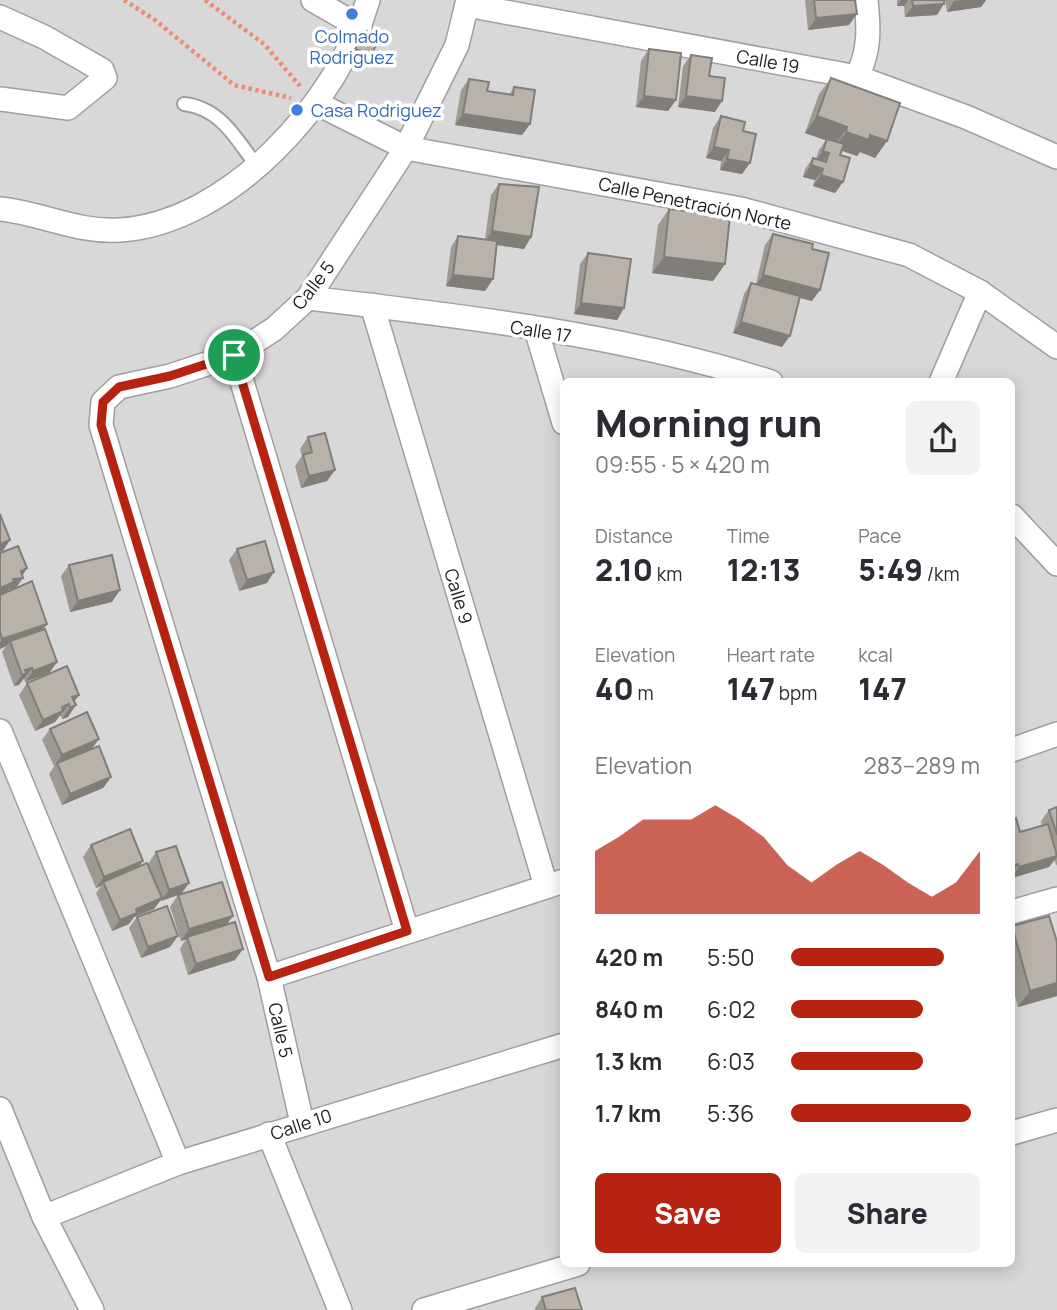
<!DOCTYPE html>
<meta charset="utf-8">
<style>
:root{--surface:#fff;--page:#f2f2f3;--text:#2b2b33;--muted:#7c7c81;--accent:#b62310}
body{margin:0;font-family:Manrope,sans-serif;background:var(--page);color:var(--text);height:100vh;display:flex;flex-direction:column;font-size:26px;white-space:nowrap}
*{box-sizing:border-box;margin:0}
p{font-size:23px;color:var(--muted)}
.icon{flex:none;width:38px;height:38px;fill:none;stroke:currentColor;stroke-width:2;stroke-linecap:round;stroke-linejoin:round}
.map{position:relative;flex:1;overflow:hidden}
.side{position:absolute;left:560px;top:378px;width:455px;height:889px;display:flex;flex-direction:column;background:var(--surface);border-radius:10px;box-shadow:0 4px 18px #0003}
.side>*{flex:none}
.pin{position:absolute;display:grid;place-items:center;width:60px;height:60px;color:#fff;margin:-30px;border:4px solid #fff;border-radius:50%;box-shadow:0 2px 7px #0007}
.round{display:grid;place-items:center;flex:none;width:74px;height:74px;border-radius:10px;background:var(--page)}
.overview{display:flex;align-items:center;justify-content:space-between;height:119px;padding:0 35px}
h1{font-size:38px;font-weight:800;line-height:52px}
.figures{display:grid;grid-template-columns:repeat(3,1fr);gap:10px;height:119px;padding:7px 35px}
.figures div{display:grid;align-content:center}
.figures b{font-size:30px;font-weight:800}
.figures small{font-size:19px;font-weight:400}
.figures p{font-size:19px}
.chart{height:196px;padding:14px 35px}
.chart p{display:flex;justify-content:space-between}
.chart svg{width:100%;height:126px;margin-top:7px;fill:var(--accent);opacity:.7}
.primary-button{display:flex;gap:14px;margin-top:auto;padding:14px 35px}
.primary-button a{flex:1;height:80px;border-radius:10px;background:var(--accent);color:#fff;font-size:28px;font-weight:800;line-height:80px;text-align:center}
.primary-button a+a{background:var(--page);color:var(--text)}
ul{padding:0 35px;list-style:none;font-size:23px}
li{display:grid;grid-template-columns:112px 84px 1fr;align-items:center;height:52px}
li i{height:18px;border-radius:9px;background:var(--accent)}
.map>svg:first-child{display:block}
.residential{fill:#d9d8d8;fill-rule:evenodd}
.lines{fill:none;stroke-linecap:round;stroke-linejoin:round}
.service-casing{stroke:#9f9f9f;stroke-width:16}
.minor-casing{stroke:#9f9f9f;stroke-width:26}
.path{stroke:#ee8b70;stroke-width:4.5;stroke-dasharray:3.5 3.5;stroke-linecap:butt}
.service{stroke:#fff;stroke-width:12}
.minor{stroke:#fff;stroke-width:23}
.wall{fill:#9e9993}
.shaded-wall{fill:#817d78}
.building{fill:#b8b2ab;stroke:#817d78;stroke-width:2}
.route-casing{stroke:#fff;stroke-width:14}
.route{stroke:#b62310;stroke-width:9}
.shop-dot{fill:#3f7fe0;stroke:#fff;stroke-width:2.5}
.labels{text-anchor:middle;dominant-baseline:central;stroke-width:7;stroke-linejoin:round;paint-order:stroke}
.shop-label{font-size:18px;fill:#366cbe;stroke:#fff}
.street-label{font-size:18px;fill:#1b1b1b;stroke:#fff}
</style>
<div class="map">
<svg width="1057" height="1310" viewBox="0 0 1057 1310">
<rect width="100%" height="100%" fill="#eceae1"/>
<path class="residential" d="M0,0H1057V1310H0ZM564,382H1012V1264H564Z"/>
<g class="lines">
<defs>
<path id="service" d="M184,104C221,108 237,140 258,168"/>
<g id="minor">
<path d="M313,0L360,27"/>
<path d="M467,5L857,77L966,117L1057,157"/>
<path d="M0,17L44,37L102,70L105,78L68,108L0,99"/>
<path d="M857,77C870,50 869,29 866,0"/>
<path d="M316,103L406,148L741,209L909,255L980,292L1057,347"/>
<path d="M0,209C41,213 78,233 120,230C230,223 339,101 368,0"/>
<path d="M308,298C463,316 622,334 771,382"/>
<path d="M372,305L546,886"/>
<path d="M536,329L564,423"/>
<path d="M234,355L407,931"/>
<path d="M941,382L980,292"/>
<path d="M1012,516L1057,564"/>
<path d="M0,731L178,1163"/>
<path d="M1012,750L1057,734"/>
<path d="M1012,912L1057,899"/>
<path d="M269,977L564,881"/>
<path d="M0,1109L44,1217L92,1310"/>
<path d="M302,1123L269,977L101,425L103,402L119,387L170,376L234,355L274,329L308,298L406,148L457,45L468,0"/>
<path d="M1012,1133L1057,1120"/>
<path d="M269,1134L340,1310"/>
<path d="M44,1217L178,1163L564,1045"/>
<path d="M424,1310L578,1264"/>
</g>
</defs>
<use href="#service" class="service-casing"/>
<use href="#minor" class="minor-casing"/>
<g class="path">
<path d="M124,0L155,20L234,85L291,98"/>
<path d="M205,0L264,44L300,86"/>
</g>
<use href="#service" class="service"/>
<use href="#minor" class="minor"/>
</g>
<g class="wall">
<path d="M805,0H855L849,25L808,30Z"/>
<path d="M897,0H944L937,15L905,17L904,6H897Z"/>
<path d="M945,0H986L981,7L947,12Z"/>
<path d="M649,49L676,100L668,111L636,107L641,61Z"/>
<path d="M691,55L709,76L715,112L678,107L683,66Z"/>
<path d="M831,78L887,141L875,158L860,152L857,156L842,151L840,155L843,182L835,193L813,186L815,180L803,177L805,169L813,158L816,159L819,150L826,140L805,133L819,94Z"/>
<path d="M469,79L487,91L509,95L514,87L530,124L522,135L455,125L461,90Z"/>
<path d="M721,116L743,131L742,174L720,170L721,161L706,158L713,128Z"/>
<path d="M499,184L531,237L524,249L497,245L493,279L485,291L446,286L451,247L458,236L485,239L491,195Z"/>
<path d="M669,209L725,264L713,281L652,273L658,225Z"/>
<path d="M773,234L812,301L800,298L782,347L733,333L744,294L751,283L756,284L765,245Z"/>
<path d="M588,253L624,308L617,320L574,314L580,264Z"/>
<path d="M308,437L335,470L327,481L301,488L295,466L302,456L300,449Z"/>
<path d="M237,549L267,583L239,591L229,560Z"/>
<path d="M0,553L27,568L22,575L23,578L16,587L43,630L57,662L49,673L25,682L24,679L22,680L19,685L14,686L2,652L6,646L0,649Z"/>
<path d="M69,565L112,602L70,612L61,576Z"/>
<path d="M27,683L79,695L74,702L68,717L62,719L61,716H59L55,722L35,731L19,695Z"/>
<path d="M50,729L92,749L111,777L103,788L62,805L49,774L55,765L54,766L42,740Z"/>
<path d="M1057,807V866L1054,860L1049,867L1012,878V820L1020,832L1042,826L1041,821L1049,810Z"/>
<path d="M91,845L138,867L153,876L148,864L156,852L189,883L181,894L161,901V900L154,909L134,917L129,924L112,931L96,893L101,886L96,888L83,857Z"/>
<path d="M178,895L226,925L235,960L188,975L180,949L186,939L181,941L170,907Z"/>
<path d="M137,917L170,947L141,958L129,928Z"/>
<path d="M1012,926L1057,996L1018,1007L1012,984Z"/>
<path d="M542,1297L582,1310H535V1308Z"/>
</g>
<g class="shaded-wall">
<path d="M901,0H908L904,6H897Z"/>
<path d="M963,0H986L981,7L947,12L954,1Z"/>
<path d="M944,4L937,15L905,17L913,6Z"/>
<path d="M857,14L849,25L808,30L816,18Z"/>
<path d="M355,49L370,55L362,66L347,61Z"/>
<path d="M644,96L676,100L668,111L636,107Z"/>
<path d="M686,96L722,101L715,112L678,107Z"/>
<path d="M463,114L530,124L522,135L455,125Z"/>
<path d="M817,116L847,127L836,144L805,133Z"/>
<path d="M846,132L870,135L887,141L875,158L860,152L857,156L835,148Z"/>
<path d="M714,147L729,150L721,161L706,158Z"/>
<path d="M823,151L829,153L822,164L815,162Z"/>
<path d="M727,159L750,163L742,174L720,170Z"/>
<path d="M811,165L823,169L815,180L803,177Z"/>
<path d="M821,175L843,182L835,193L813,186Z"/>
<path d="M492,231L531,237L524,249L484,243Z"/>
<path d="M664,257L725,264L713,281L652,273Z"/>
<path d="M453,275L493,279L485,291L446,286Z"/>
<path d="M763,275L820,290L812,301L755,286Z"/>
<path d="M581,303L624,308L617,320L574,314Z"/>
<path d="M741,322L790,336L782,347L733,333Z"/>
<path d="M335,470L327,481L301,488L309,476Z"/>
<path d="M10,540L3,551L0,552V544Z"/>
<path d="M27,568L21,578H23L15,589H9L6,593L0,596V588L21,571Z"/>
<path d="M274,572L267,583L239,591L247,580Z"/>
<path d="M120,590L112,602L70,612L78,601Z"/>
<path d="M47,624L39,635L10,641L6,646L0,649V643L2,639Z"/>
<path d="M57,662L49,673L25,682L33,671Z"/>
<path d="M32,668L19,685L14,686L25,670Z"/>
<path d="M79,695L71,706L69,704L55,722L35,731L43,720L62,707L72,697Z"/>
<path d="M76,705L68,717L62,719L70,708Z"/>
<path d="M99,739L91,750L57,763L54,766L62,755Z"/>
<path d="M111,777L103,788L62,805L70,794Z"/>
<path d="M1057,857L1049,867L1012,878L1019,867Z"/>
<path d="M143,861L135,872L103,882L101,886L96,888L104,877Z"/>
<path d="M1018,864L1012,873V866Z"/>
<path d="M189,883L181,894L161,901L169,890Z"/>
<path d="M162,898L154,909L134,917L129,924L112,931L120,920L136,909Z"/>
<path d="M233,916L225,927L181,941L189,929Z"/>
<path d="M178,936L170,947L141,958L148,947Z"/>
<path d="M243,949L235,960L188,975L196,964Z"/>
<path d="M1057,983V996L1018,1007L1030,991Z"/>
</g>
<g class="building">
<path d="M814,0H855L857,14L816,18Z"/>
<path d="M912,0H944V4L913,6Z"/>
<path d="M367,31L380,40L370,55L355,49Z"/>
<path d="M649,49L681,53L676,100L644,96Z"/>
<path d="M691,55L712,58L709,76L725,78L722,101L686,96Z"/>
<path d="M831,78L900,103L887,141L870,135L869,140L846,132L847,127L817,116Z"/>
<path d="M469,79L489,82L487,91L513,95L514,87L535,90L530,124L463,114Z"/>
<path d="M721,116L745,122L743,131L756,134L750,163L727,159L729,150L714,147Z"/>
<path d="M827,139L844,144L840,155L850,158L843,182L821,175L823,169L811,165L813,158L826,162L829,153L823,151Z"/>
<path d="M499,184L539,187L531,237L492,231Z"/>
<path d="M669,209L730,216L725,264L664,257Z"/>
<path d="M773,234L813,244L812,249L829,253L820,290L763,275Z"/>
<path d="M458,236L497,241L493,279L453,275Z"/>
<path d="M588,253L631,259L624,308L581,303Z"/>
<path d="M751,283L800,296L790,336L741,322Z"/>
<path d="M325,433L335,470L309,476L303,455L312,452L308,437Z"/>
<path d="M0,514L10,540L0,544Z"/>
<path d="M265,541L274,572L247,580L237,549Z"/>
<path d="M18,546L27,568L21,571L23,578L13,579L14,582L0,588V553Z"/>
<path d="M112,555L120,590L78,601L69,565Z"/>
<path d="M32,581L47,624L2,639L0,632V595Z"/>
<path d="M45,629L57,662L33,671L32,668L25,670L27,673L22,675L10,641Z"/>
<path d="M67,666L79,695L72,697L76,705L70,708L69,704L62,707L63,711L43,720L27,683Z"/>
<path d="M87,712L99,739L62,755L50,729Z"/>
<path d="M99,746L111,777L70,794L57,763Z"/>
<path d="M1057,807V835L1049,810Z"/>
<path d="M1016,818L1020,832L1048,824L1057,856L1019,867L1018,864L1012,866V848L1014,855L1012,846V820Z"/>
<path d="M130,829L143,861L104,877L91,845Z"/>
<path d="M176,846L189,883L169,890L156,852Z"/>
<path d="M147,863L162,898L136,909L137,913L120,920L103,882Z"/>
<path d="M222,882L233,916L189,929L178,895Z"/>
<path d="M167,906L178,936L148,947L137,917Z"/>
<path d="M1049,916L1057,942V983L1030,991L1012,926Z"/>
<path d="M235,922L243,949L196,964L187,937Z"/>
<path d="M575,1288L582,1310H546L542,1297Z"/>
</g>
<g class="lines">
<defs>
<path id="route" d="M234,355L407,931L269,977L101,425L103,402L119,387L170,376Z"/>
</defs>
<use href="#route" class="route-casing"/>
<use href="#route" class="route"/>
</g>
<g class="shop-dot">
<circle cx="352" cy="14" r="7"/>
<circle cx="297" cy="110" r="7"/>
</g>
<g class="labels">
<g class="shop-label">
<text x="352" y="36">Colmado<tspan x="352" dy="21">Rodriguez</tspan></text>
<text x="311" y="110" text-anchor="start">Casa Rodriguez</text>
</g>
<g class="street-label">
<text transform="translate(768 61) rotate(10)">Calle 19</text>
<text transform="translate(695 203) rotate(12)">Calle Penetración Norte</text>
<text transform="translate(313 285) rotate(-52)">Calle 5</text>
<text transform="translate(541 331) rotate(9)">Calle 17</text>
<text transform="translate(459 596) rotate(73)">Calle 9</text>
<text transform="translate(281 1030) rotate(77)">Calle 5</text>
<text transform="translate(301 1124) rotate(-18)">Calle 10</text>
</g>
</g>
</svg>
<div class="pin" style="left:234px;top:355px;background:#1e9e55"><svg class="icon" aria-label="arrive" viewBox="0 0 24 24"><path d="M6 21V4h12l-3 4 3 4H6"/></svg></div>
<section class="side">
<div class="overview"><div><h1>Morning run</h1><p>09:55 · 5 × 420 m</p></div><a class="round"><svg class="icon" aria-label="share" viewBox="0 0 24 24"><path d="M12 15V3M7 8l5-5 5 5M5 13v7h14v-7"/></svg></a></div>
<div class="figures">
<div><p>Distance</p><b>2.10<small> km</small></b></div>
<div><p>Time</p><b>12:13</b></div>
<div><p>Pace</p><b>5:49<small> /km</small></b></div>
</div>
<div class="figures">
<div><p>Elevation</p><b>40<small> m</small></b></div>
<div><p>Heart rate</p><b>147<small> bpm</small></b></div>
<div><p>kcal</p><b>147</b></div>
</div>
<div class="chart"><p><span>Elevation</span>283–289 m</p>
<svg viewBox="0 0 160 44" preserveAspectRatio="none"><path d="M0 44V22L10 17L20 11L30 11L40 11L50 6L60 11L70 17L80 27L90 33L100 27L110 22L120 27L130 33L140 38L150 33L160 22V44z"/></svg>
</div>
<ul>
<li><b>420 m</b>5:50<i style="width:81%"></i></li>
<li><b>840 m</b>6:02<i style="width:70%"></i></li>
<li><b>1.3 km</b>6:03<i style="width:70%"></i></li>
<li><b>1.7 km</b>5:36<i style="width:95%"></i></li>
</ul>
<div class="primary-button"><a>Save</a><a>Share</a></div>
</section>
</div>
